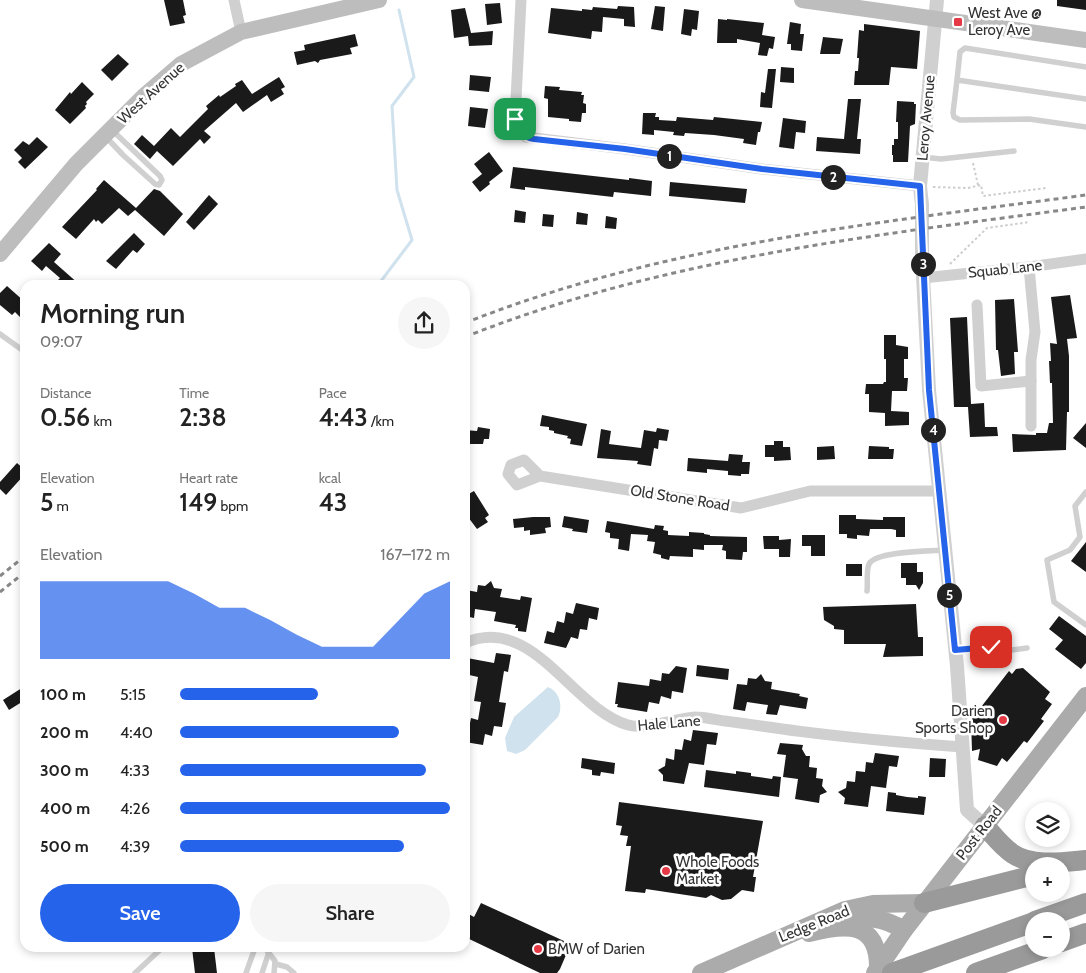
<!DOCTYPE html>
<meta charset="utf-8">
<style>
:root{--surface:#fff;--page:#f6f6f6;--text:#222;--muted:#767676;--accent:#2563eb}
body{margin:0;font-family:Cabin,sans-serif;background:var(--page);color:var(--text);height:100vh;display:flex;flex-direction:column;font-size:19px;white-space:nowrap}
*{box-sizing:border-box;margin:0}
p{font-size:16px;color:var(--muted)}
.icon{flex:none;width:28px;height:28px;fill:none;stroke:currentColor;stroke-width:2;stroke-linecap:round;stroke-linejoin:round}
.map{position:relative;flex:1;overflow:hidden}
.drawer{position:absolute;left:20px;top:280px;width:450px;height:672px;display:flex;flex-direction:column;background:var(--surface);border-radius:15px;box-shadow:0 2px 8px #0003}
.drawer>*{flex:none}
.buttons{position:absolute;left:1025px;top:802px;display:grid;gap:10px}
.buttons a{display:grid;place-items:center;width:45px;height:45px;border-radius:50%;background:var(--surface);box-shadow:0 2px 8px #0003;font-size:25px}
.pin{position:absolute;display:grid;place-items:center;width:42px;height:42px;color:#fff;margin:-21px;border-radius:10px;box-shadow:0 2px 8px #0006}
.km{position:absolute;width:25px;height:25px;margin:-12px;border-radius:50%;background:#222;color:#fff;font-size:14px;line-height:25px;text-align:center}
.round{display:grid;place-items:center;flex:none;width:52px;height:52px;border-radius:26px;background:var(--page)}
.headline{display:flex;align-items:center;justify-content:space-between;height:85px;padding:0 20px}
h1{font-size:28px;font-weight:600;line-height:38px}
.figures{display:grid;grid-template-columns:repeat(3,1fr);gap:8px;height:85px;padding:5px 20px}
.figures div{display:grid;align-content:center}
.figures b{font-size:25px;font-weight:600}
.figures small{font-size:14px;font-weight:400}
.figures p{font-size:14px}
.chart{height:140px;padding:10px 20px}
.chart p{display:flex;justify-content:space-between}
.chart svg{width:100%;height:90px;margin-top:5px;fill:var(--accent);opacity:.7}
.primary-button{display:flex;gap:10px;margin-top:auto;padding:10px 20px}
.primary-button a{flex:1;height:58px;border-radius:30px;background:var(--accent);color:#fff;font-size:20px;font-weight:600;line-height:58px;text-align:center}
.primary-button a+a{background:var(--page);color:var(--text)}
ul{padding:0 20px;list-style:none;font-size:16px}
li{display:grid;grid-template-columns:80px 60px 1fr;align-items:center;height:38px}
li i{height:12px;border-radius:6px;background:var(--accent)}
.map>svg:first-child{display:block}
.water{fill:#cfe2ee}
.lines{fill:none;stroke-linecap:round;stroke-linejoin:round}
.stream{stroke:#cfe2ee;stroke-width:3}
.building{fill:#1a1a1a}
.path{stroke:#cdcdcd;stroke-width:2;stroke-dasharray:2.5 2.5;stroke-linecap:butt}
.service{stroke:#d0d0d0;stroke-width:5.5}
.minor{stroke:#d0d0d0;stroke-width:11}
.tertiary{stroke:#d0d0d0;stroke-width:14}
.secondary{stroke:#bdbdbd;stroke-width:16}
.primary{stroke:#ababab;stroke-width:18}
.motorway{stroke:#9a9a9a;stroke-width:20}
.rail{stroke:#888;stroke-width:3;stroke-dasharray:5 4;stroke-linecap:butt}
.route-casing{stroke:#fff;stroke-width:10}
.route{stroke:#2563eb;stroke-width:6}
.poi-dot{fill:#e63946;stroke:#fff;stroke-width:2}
.labels{text-anchor:middle;dominant-baseline:central;stroke-width:5;stroke-linejoin:round;paint-order:stroke}
.poi-label{font-size:15px;fill:#333;stroke:#fff;text-anchor:start}
.street-label{font-size:15px;fill:#333;stroke:#fff}
</style>
<div class="map">
<svg width="1086" height="973" viewBox="0 0 1086 973">
<rect width="100%" height="100%" fill="#fff"/>
<path class="water" d="M548,687C560,692 563,706 558,717L525,750L516,754L507,751L505,738L514,717Z"/>
<g class="lines">
<path class="stream" d="M378,285L412,240L397,190L392,106L414,77L399,10"/>
</g>
<g class="building">
<path d="M164,0H183L186,15L183,16L185,23L170,26Z"/>
<path d="M1057,0H1086V10L1057,6Z"/>
<path d="M500,3L502,23L487,25L485,4Z"/>
<path d="M618,6L634,7L635,27L624,26V19L603,17L602,32L592,31L591,39L548,33L551,8L582,11V9L592,10L593,7L617,9Z"/>
<path d="M655,6L665,7L663,31L651,29Z"/>
<path d="M465,8L471,33L493,31L492,45L469,46L468,36L454,38L451,10Z"/>
<path d="M684,9L699,11L697,30L692,29L691,36L681,34Z"/>
<path d="M718,19L727,20V19L764,23L762,35L775,37L773,49L769,48L767,56L758,55L760,43L737,39V43H717Z"/>
<path d="M790,22L801,24L800,34H804L802,51L791,50V44H787Z"/>
<path d="M864,24L920,31L917,69L891,67L889,85H854L855,71H858L859,58H857L859,30L864,31Z"/>
<path d="M355,34L358,46L350,48L352,54L320,60L318,63L315,61L297,65L294,52L305,50L304,45Z"/>
<path d="M823,37L843,39L840,54H820Z"/>
<path d="M118,54L129,64L112,81L101,70Z"/>
<path d="M781,67L794,68V83L780,82Z"/>
<path d="M768,69H776L772,108L760,107L761,92L765,93Z"/>
<path d="M470,75L491,77L489,92L469,90Z"/>
<path d="M279,77L285,87L281,89L284,94L271,102L267,95L243,112L236,103L204,131L211,137L204,144L200,139L173,166L157,151L150,159L134,144L142,135L154,146L171,128L180,137L208,109L206,106L219,95L220,97L236,86L235,84L242,80L252,94Z"/>
<path d="M82,82L94,94L86,102L87,104L85,106L86,108L70,124L55,110L70,92L71,94Z"/>
<path d="M545,86L560,87L559,90L582,92L581,95H584L583,103L586,104V113H582L581,122L569,121V119L548,117V99L544,98Z"/>
<path d="M848,99H861L857,139H861L860,154L816,151L817,137L844,139Z"/>
<path d="M897,101L914,102V104H916L915,124L910,126L908,162H893V155H892V145H894V139H898V122H896Z"/>
<path d="M470,107L488,109L485,128L468,126Z"/>
<path d="M643,113H656L655,117H659V120L676,121L677,117L713,120L714,117L762,122L760,132H758L756,145L743,143L744,139L714,135L685,133L684,136L673,135L674,132L654,130V135L642,134Z"/>
<path d="M783,118L806,121L805,133L796,132L794,149L779,147Z"/>
<path d="M37,137L48,147L25,169L18,162L22,158L14,150L23,141L29,145Z"/>
<path d="M489,152L503,171L489,182L490,184L480,192L472,182L482,174L474,164Z"/>
<path d="M513,167L629,180V178L652,181L651,196L614,192L613,197L525,187V190L510,188Z"/>
<path d="M104,180L136,208L154,189L160,191L183,214L164,236L135,210L128,216L119,208L102,224L98,220L96,222L94,219L76,239L62,227L97,190L96,189Z"/>
<path d="M670,182L747,189L745,203L669,196Z"/>
<path d="M209,195L218,204L194,230L186,222Z"/>
<path d="M515,210L526,212L525,223L514,222Z"/>
<path d="M577,212L588,214L587,225L576,224Z"/>
<path d="M543,214L554,215L553,227L542,226Z"/>
<path d="M606,216L617,218L616,229L605,228Z"/>
<path d="M134,233L145,244L137,253L133,250L116,269L106,261Z"/>
<path d="M49,243L61,254L54,262L80,285H53L60,278L46,266L42,271L31,261Z"/>
<path d="M7,286L25,302V312L20,317L15,312L12,315L0,305V293Z"/>
<path d="M1070,295L1077,338L1067,339L1069,356V412H1067L1066,450L1013,452L1012,434L1036,435V433H1047L1049,423H1053L1052,383H1050L1049,361H1051L1050,343L1057,344L1051,297Z"/>
<path d="M1014,299L1018,352H1014L1015,374L1001,376L998,350H996L995,300Z"/>
<path d="M967,317L971,404L984,403L985,427H997L998,436L970,437L968,407H954L950,318Z"/>
<path d="M884,335H896V345L908,347V359H904V378H908L907,391H892L891,411L909,412V425L885,426V413L869,412V394H865L866,384H883L884,382H886V359H884Z"/>
<path d="M542,415L587,424L582,446L570,444L571,439L567,438L568,436L554,433V431L549,430V427L540,426Z"/>
<path d="M1086,423V448L1073,438Z"/>
<path d="M478,427L490,429L489,439H484L483,444H465V430L477,431Z"/>
<path d="M657,428L669,430L667,441L659,440L658,449L654,448L651,466L637,464L638,461L597,458L601,429L611,431L609,444L641,448L644,430L656,432Z"/>
<path d="M774,441H783V447H790L791,460L774,461V457H765V445H774Z"/>
<path d="M834,446L835,459L817,460V447Z"/>
<path d="M869,446L889,447V449H894L893,459H868Z"/>
<path d="M729,454L743,455L742,462H750L749,474H741V476L728,475V471L707,469V473L687,471L688,458L728,461Z"/>
<path d="M17,463L25,470V474L6,495L0,489V482Z"/>
<path d="M474,491L489,515L485,518L488,522L477,529L465,513V496Z"/>
<path d="M839,515H856V519L883,520V517H905V537H896V530L891,529H870L869,536L857,535V539L847,538V534H839Z"/>
<path d="M564,516L589,520L587,533L572,531L573,529L562,527Z"/>
<path d="M533,517H550L551,527L545,528L546,533L530,535V530L524,531V527L514,528L513,519Z"/>
<path d="M607,521L654,529L655,525L664,526L663,530L668,531V535L689,536V532L704,533V534L710,535V536L747,537V552H743L742,560L726,559V551L722,550L723,545H704V550L693,549V557L670,556L669,560L661,558V555L653,553L655,542L647,541L648,535L631,534L629,551L618,549L619,539L610,538V533L605,532Z"/>
<path d="M802,535H825V556H811V546H802Z"/>
<path d="M763,536H779V540L791,539L790,557H779V549H764Z"/>
<path d="M1086,542V572L1071,561Z"/>
<path d="M901,563H917V572H923V583L919,590L916,585H906V578H901Z"/>
<rect x="846" y="564" width="16" height="12"/>
<path d="M491,581L494,588L502,589L500,597L520,600L521,596L532,598L526,632L518,631V628H515L516,625L494,621L496,612L475,609L474,618L465,616L466,590L477,592L478,585L485,586Z"/>
<path d="M576,603L599,608L597,620L589,618L587,630L580,629L578,639L571,637L566,648L544,643L547,631L554,633L557,621L564,623L566,612L573,614Z"/>
<path d="M916,604L918,637H923V656L883,657L886,644H844V630L834,629V626L824,620L823,607Z"/>
<path d="M1059,616L1086,636V663L1081,669L1055,649L1063,640L1049,629Z"/>
<path d="M496,653L511,655L508,672L504,671L499,702L506,703L502,727L494,726L492,736L485,734L483,745L465,742V728H469L471,718L478,720L481,702L474,701L478,677L465,674L467,658L494,663Z"/>
<path d="M697,665L729,669L728,680L696,676Z"/>
<path d="M676,666L687,668L683,693L672,691L671,699L661,696L659,704L649,702L647,712L617,707L618,704H615L618,682L649,686L650,679L661,681L662,673L669,674Z"/>
<path d="M1023,668L1050,692L1045,699L1052,704L1041,719L1044,721L1027,743L1024,741L1007,762L1002,758L997,766L978,760L980,749L972,751L971,720L1009,671L1012,674L1016,669Z"/>
<path d="M761,674L765,681L772,682L771,689L800,694L799,696L808,698L806,709L780,705L777,715L766,714L768,705L747,702L745,711L733,709L737,684L747,685L748,678L756,679Z"/>
<path d="M25,686V700L9,710L3,700Z"/>
<path d="M693,730L718,733L716,745L707,744L704,765L689,763L684,784L663,781V775L658,770L665,766L666,758L674,760L675,749L682,750L684,739L691,741Z"/>
<path d="M780,743L803,745L802,749L806,756H810L809,767L817,768L816,778L823,779L822,786L827,792L820,795L819,803L795,799L798,779L783,777L786,755L777,754Z"/>
<path d="M875,753L899,756L897,767L889,766L886,788L871,786L868,807L844,804L845,798L838,792L846,788L847,781L855,782L856,771L865,772L866,762L873,763Z"/>
<path d="M582,758L615,763L614,774L601,772L600,776L592,775V770L581,768Z"/>
<path d="M930,758L946,759L945,777H929Z"/>
<path d="M706,770L736,774V771L751,773V776L772,779L773,776L781,777L779,797L704,787Z"/>
<path d="M888,792L896,793V795L907,797L918,798V796L926,797L924,815L886,811Z"/>
<path d="M619,802L763,821L753,877H756L754,892L742,890L731,899L722,900L711,895L706,898L646,889L645,893L625,891L631,846H626L628,836L620,835L622,826L616,825Z"/>
<path d="M481,903L564,941L566,955L560,969L557,973H540L465,937V912L474,917Z"/>
<path d="M192,948H214L217,973H195Z"/>
</g>
<g class="lines">
<g class="path">
<path d="M973,163L978,185"/>
<path d="M933,187L968,188L981,185L983,196L1046,188"/>
<path d="M950,264L987,228L1030,222"/>
</g>
<g class="service">
<path d="M1086,67L965,48L960,52L957,80L1086,99"/>
<path d="M957,80L953,113L954,117L960,120L1029,119L1086,127"/>
<path d="M106,137L123,155L155,184L159,185L162,180L160,176L113,131"/>
<path d="M923,157L941,159L1014,151"/>
<path d="M0,334L25,352"/>
<path d="M1086,492L1075,506L1080,537L1070,550L1047,560L1054,602L1086,625"/>
<path d="M867,591C868,584 866,571 869,564C875,551 930,551 945,550"/>
<path d="M955,650L991,647L1004,651L1027,648"/>
<path d="M265,948L275,961L274,973"/>
<path d="M276,964L287,967L294,973"/>
<path d="M135,973L162,948"/>
<path d="M246,973L255,948"/>
<path d="M262,973L269,952"/>
</g>
<g class="minor">
<path d="M234,0L241,32"/>
<path d="M521,0L515,119L517,129L526,137L625,149L762,169L920,186"/>
<path d="M1029,267L1035,332L1031,360V426"/>
<path d="M923,278L1029,267L1086,259"/>
<path d="M977,305L981,386L1031,381"/>
<path d="M540,476L524,460L511,465L508,474L517,485L540,476L741,508L810,491H939"/>
<path d="M465,643C533,613 572,709 628,725C644,730 678,718 695,717C705,717 716,720 725,721C749,724 773,728 797,731C852,738 907,743 962,747"/>
</g>
<path class="tertiary" d="M937,0L920,186L922,205V257L929,390L957,666L967,810L985,826"/>
<g class="secondary">
<path d="M802,0L1086,40"/>
<path d="M0,254L76,164L145,95L181,64L241,32L379,0"/>
</g>
<g class="primary">
<path d="M843,921C866,915 884,918 904,930"/>
<path d="M809,933C845,924 879,920 878,969"/>
<path d="M701,973L845,910L873,904L924,903"/>
<path d="M875,973L904,930L1086,696"/>
</g>
<g class="motorway">
<path d="M985,826C994,836 1002,847 1013,854C1032,867 1064,862 1086,860"/>
<path d="M924,903L1034,875"/>
<path d="M1035,921L1086,903"/>
<path d="M1061,942L1086,933"/>
<path d="M892,973L1034,922"/>
<path d="M976,973L1043,949"/>
</g>
<g class="rail">
<path d="M465,323C663,244 877,223 1086,195"/>
<path d="M465,337C663,258 877,235 1086,207"/>
<path d="M0,576L25,556"/>
<path d="M0,592L25,572"/>
</g>
</g>
<g class="lines">
<defs>
<path id="route" d="M515,119C518,131 522,137 534,139L625,149L762,169L920,186L929,390L955,650L991,647"/>
</defs>
<use href="#route" class="route-casing"/>
<use href="#route" class="route"/>
</g>
<g class="poi-dot">
<rect x="953" y="17" width="10" height="10" rx="2.5"/>
<circle cx="1003" cy="720" r="5"/>
<circle cx="666" cy="871" r="5"/>
<circle cx="538" cy="949" r="5"/>
</g>
<g class="labels">
<g class="poi-label">
<text x="968" y="13">West Ave @<tspan x="968" dy="17">Leroy Ave</tspan></text>
<text x="993" y="711" text-anchor="end">Darien<tspan x="993" dy="17">Sports Shop</tspan></text>
<text x="676" y="862">Whole Foods<tspan x="676" dy="17">Market</tspan></text>
<text x="548" y="949">BMW of Darien</text>
</g>
<g class="street-label">
<text transform="translate(151 93) rotate(-42)">West Avenue</text>
<text transform="translate(926 118) rotate(-85)">Leroy Avenue</text>
<text transform="translate(1005 269) rotate(-6)">Squab Lane</text>
<text transform="translate(680 498) rotate(9)">Old Stone Road</text>
<text transform="translate(669 723) rotate(-5)">Hale Lane</text>
<text transform="translate(979 833) rotate(-52)">Post Road</text>
<text transform="translate(814 924) rotate(-22)">Ledge Road</text>
</g>
</g>
</svg>
<div class="buttons">
<a><svg class="icon" aria-label="layers" viewBox="0 0 24 24"><path d="M12 4l9 5-9 5-9-5zM3 14l9 5 9-5"/></svg></a>
<a>+</a>
<a>−</a>
</div>
<div class="pin" style="left:515px;top:119px;background:#1e9e55"><svg class="icon" aria-label="arrive" viewBox="0 0 24 24"><path d="M6 21V4h12l-3 4 3 4H6"/></svg></div>
<div class="pin" style="left:991px;top:647px;background:#d93025"><svg class="icon" aria-label="check" viewBox="0 0 24 24"><path d="M5 12l5 5 9-10"/></svg></div>
<b class="km" style="left:669px;top:156px">1</b>
<b class="km" style="left:833px;top:177px">2</b>
<b class="km" style="left:923px;top:264px">3</b>
<b class="km" style="left:933px;top:430px">4</b>
<b class="km" style="left:949px;top:595px">5</b>
<section class="drawer">
<div class="headline"><div><h1>Morning run</h1><p>09:07</p></div><a class="round"><svg class="icon" aria-label="share" viewBox="0 0 24 24"><path d="M12 15V3M7 8l5-5 5 5M5 13v7h14v-7"/></svg></a></div>
<div class="figures">
<div><p>Distance</p><b>0.56<small> km</small></b></div>
<div><p>Time</p><b>2:38</b></div>
<div><p>Pace</p><b>4:43<small> /km</small></b></div>
</div>
<div class="figures">
<div><p>Elevation</p><b>5<small> m</small></b></div>
<div><p>Heart rate</p><b>149<small> bpm</small></b></div>
<div><p>kcal</p><b>43</b></div>
</div>
<div class="chart"><p><span>Elevation</span>167–172 m</p>
<svg viewBox="0 0 160 44" preserveAspectRatio="none"><path d="M0 44V6L10 6L20 6L30 6L40 6L50 6L60 12L70 19L80 19L90 25L100 32L110 38L120 38L130 38L140 25L150 12L160 6V44z"/></svg>
</div>
<ul>
<li><b>100 m</b>5:15<i style="width:51%"></i></li>
<li><b>200 m</b>4:40<i style="width:81%"></i></li>
<li><b>300 m</b>4:33<i style="width:91%"></i></li>
<li><b>400 m</b>4:26<i style="width:100%"></i></li>
<li><b>500 m</b>4:39<i style="width:83%"></i></li>
</ul>
<div class="primary-button"><a>Save</a><a>Share</a></div>
</section>
</div>
